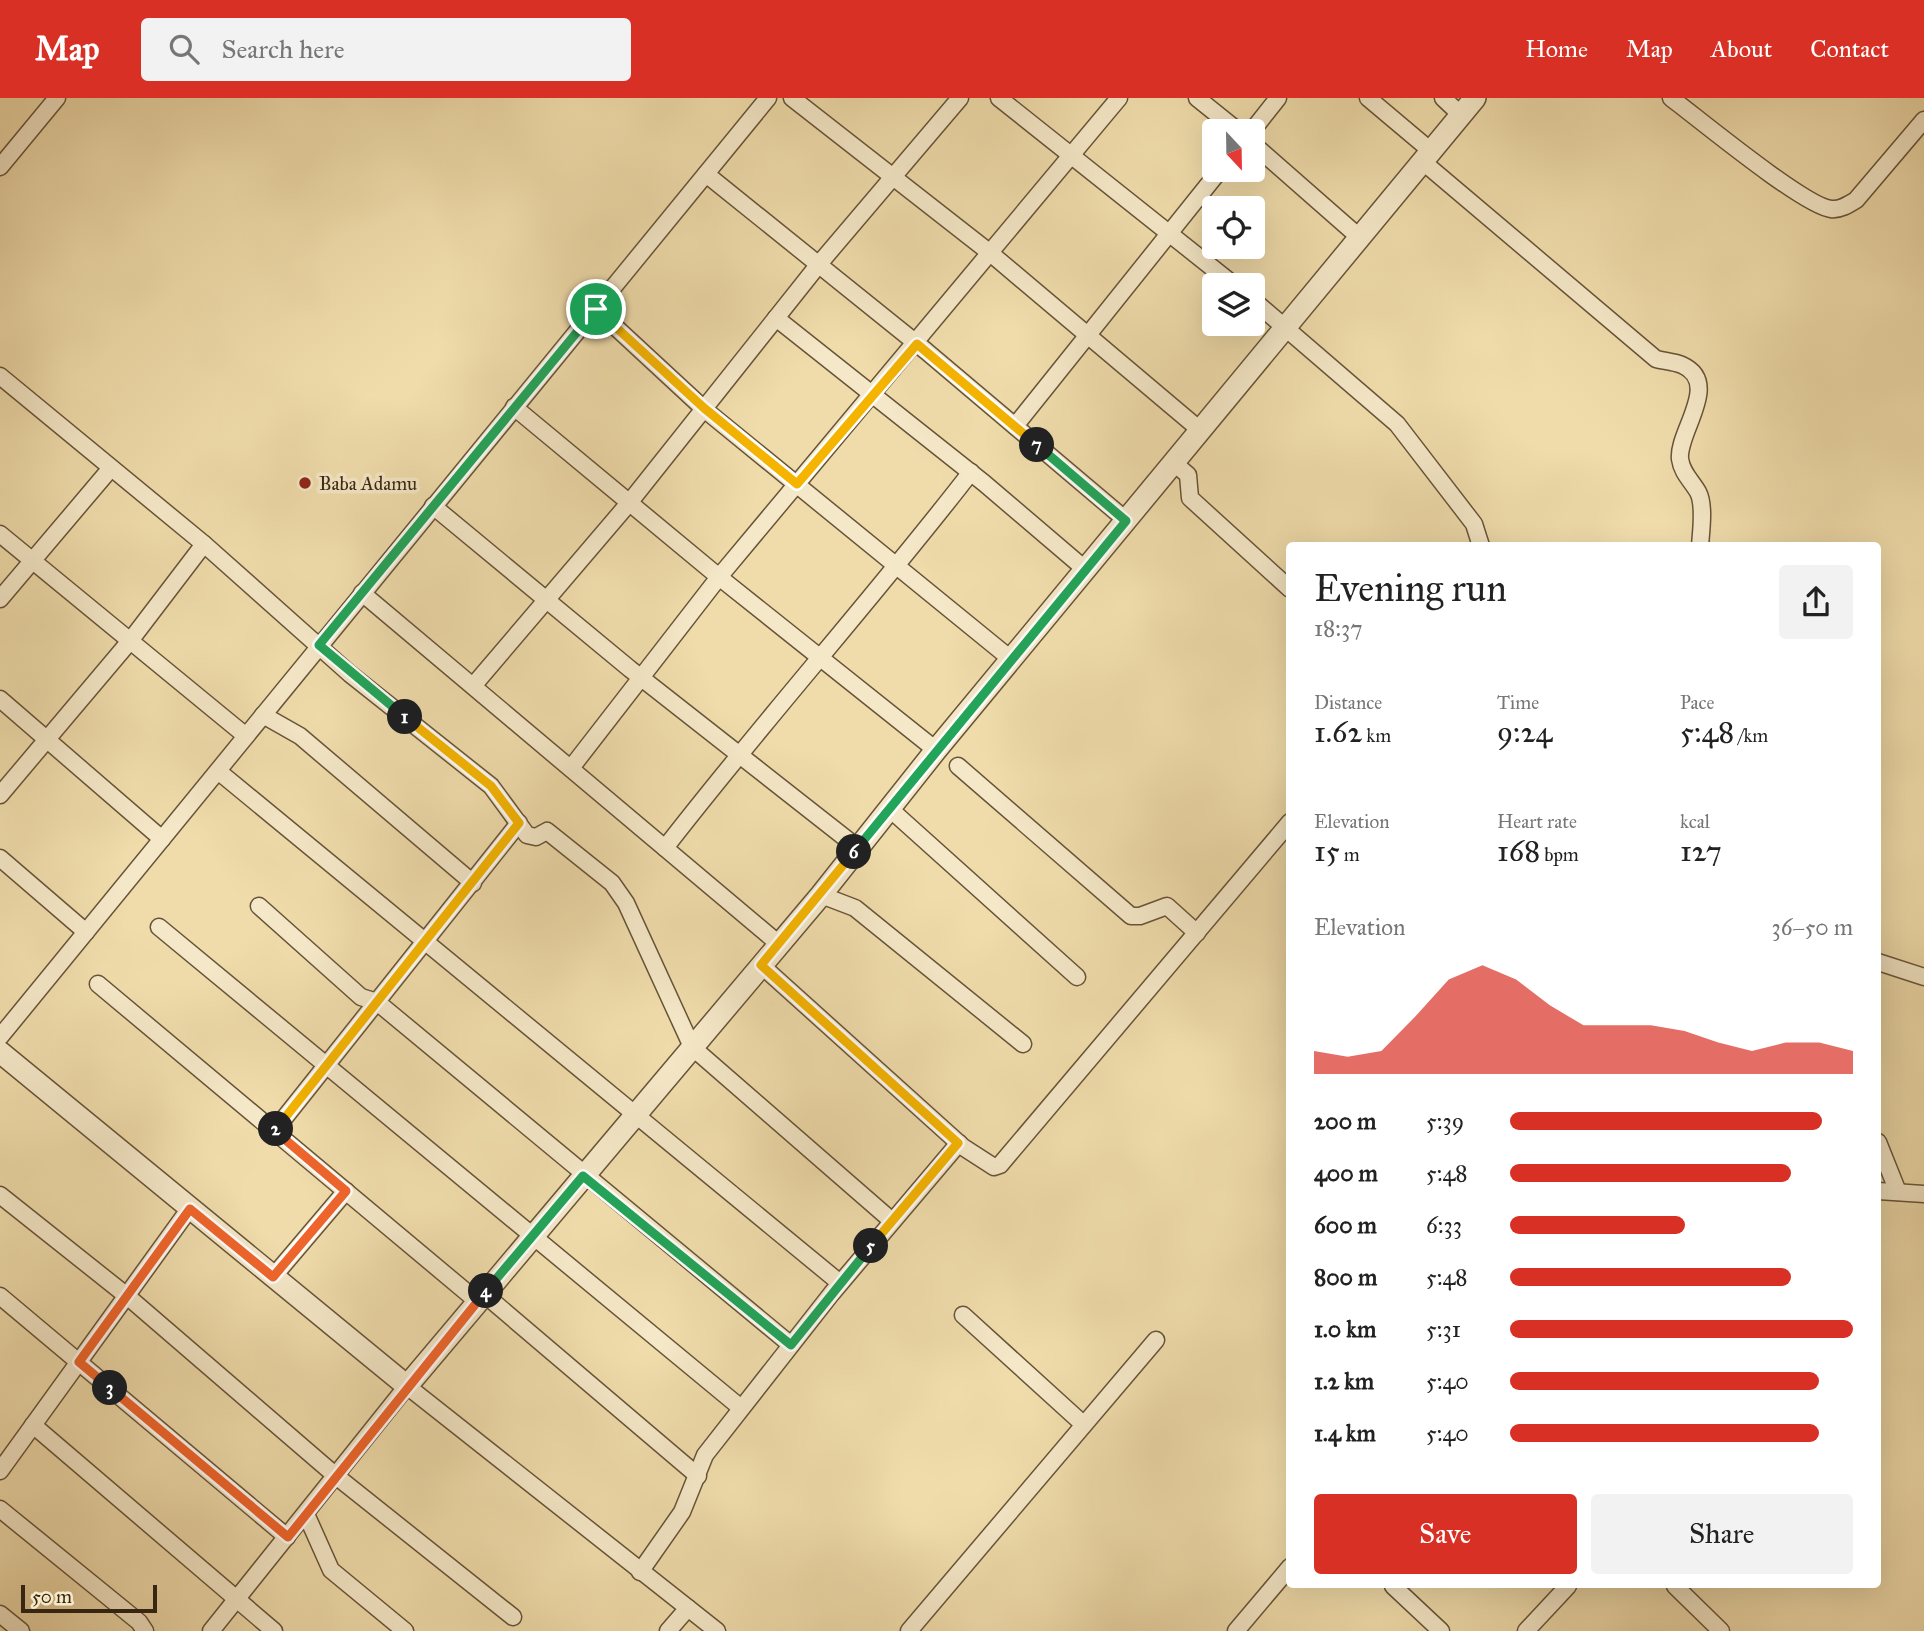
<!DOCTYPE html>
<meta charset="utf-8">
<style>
:root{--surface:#fff;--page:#f2f2f2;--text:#222;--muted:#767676;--accent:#d93025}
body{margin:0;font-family:"IM FELL Great Primer",serif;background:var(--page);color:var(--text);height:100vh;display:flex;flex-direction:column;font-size:26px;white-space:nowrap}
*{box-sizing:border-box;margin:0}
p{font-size:23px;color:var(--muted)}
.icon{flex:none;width:38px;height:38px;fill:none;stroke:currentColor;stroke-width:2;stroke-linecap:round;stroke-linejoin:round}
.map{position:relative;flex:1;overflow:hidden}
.drawer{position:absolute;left:1286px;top:444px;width:595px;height:1046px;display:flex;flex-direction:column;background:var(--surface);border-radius:7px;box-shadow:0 7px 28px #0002}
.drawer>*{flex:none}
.needle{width:46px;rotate:158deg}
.fabs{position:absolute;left:1202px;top:21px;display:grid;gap:14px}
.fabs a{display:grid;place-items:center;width:63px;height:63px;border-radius:7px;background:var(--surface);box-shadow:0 7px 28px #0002;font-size:35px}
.scale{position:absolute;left:21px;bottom:18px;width:136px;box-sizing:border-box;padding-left:7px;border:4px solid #392612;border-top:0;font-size:19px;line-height:24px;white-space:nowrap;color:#392612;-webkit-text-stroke:5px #f5e8c8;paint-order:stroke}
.pin{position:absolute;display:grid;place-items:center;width:60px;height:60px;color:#fff;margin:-30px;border:4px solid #fff;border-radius:50%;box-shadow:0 2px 7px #0007}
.km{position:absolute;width:35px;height:35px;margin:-18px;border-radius:50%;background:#222;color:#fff;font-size:19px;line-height:35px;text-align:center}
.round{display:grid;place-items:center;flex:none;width:74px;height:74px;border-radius:7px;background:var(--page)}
.summary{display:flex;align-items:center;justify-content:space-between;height:119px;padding:0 28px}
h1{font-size:38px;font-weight:600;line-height:52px}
.stats{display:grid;grid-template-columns:repeat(3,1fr);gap:10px;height:119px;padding:7px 28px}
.stats div{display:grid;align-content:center}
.stats b{font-size:30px;font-weight:600}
.stats small{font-size:19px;font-weight:400}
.stats p{font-size:19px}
.chart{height:196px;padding:14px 28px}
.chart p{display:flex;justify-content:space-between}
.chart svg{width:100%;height:126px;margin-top:7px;fill:var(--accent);opacity:.7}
.primary-button{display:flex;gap:14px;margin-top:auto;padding:14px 28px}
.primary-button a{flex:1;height:80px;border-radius:7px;background:var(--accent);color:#fff;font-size:28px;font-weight:600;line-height:80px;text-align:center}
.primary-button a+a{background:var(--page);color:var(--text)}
ul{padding:0 28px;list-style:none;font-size:23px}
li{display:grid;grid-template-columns:112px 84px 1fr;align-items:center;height:52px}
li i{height:18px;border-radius:9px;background:var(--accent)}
header{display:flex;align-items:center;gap:42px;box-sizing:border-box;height:98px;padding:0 35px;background:var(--accent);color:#fff}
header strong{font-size:33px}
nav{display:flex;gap:38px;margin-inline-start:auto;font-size:24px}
.search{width:490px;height:63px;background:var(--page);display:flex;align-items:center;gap:18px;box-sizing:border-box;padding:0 24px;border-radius:7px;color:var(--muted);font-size:26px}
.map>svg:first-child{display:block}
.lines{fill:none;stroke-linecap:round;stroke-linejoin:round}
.minor-casing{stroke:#675438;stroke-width:19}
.tertiary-casing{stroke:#675438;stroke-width:24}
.minor{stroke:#f5e8c8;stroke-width:16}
.tertiary{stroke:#f5e8c8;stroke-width:21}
.split-1-casing{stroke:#fff;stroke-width:14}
.split-2-casing{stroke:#fff;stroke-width:14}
.split-3-casing{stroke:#fff;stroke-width:14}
.split-4-casing{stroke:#fff;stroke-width:14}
.split-5-casing{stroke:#fff;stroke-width:14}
.split-6-casing{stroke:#fff;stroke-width:14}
.split-7-casing{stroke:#fff;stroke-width:14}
.split-8-casing{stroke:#fff;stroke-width:14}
.split-1{stroke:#22a559;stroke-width:9}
.split-2{stroke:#f5b400;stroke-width:9}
.split-3{stroke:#f0652b;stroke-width:9}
.split-4{stroke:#f0652b;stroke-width:9}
.split-5{stroke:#22a559;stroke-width:9}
.split-6{stroke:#f5b400;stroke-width:9}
.split-7{stroke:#22a559;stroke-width:9}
.split-8{stroke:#f5b400;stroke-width:9}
.poi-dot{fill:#8f2418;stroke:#f5e8c8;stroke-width:2.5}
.labels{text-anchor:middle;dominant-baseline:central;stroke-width:7;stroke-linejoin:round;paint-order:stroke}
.poi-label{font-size:19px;fill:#392612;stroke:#f5e8c8;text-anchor:start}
</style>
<header>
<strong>Map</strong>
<div class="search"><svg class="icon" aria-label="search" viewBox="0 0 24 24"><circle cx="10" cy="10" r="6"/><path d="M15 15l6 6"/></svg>Search here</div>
<nav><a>Home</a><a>Map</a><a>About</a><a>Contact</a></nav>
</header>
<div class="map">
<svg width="1924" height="1533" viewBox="0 0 1924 1533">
<rect width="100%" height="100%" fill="#f0dcab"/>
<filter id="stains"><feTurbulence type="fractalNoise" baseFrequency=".00286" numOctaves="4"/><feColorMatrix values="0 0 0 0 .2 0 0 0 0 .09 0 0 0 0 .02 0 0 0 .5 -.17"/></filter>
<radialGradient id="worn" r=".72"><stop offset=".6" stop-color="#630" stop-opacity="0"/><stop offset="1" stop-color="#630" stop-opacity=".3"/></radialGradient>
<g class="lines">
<defs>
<g id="minor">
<path d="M792,0L989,154L1200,332"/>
<path d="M999,0L1234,187"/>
<path d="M1197,0L1238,33"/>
<path d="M1368,0L1431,53"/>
<path d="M1443,0L1461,17"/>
<path d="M1671,0C1699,21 1804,108 1831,111C1840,112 1848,107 1856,102L1924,22"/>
<path d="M1252,33L1278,0"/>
<path d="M1253,46L1359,139"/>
<path d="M1422,63L1656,261C1664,263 1675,264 1682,267C1722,285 1677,334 1680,361C1682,375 1691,382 1698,394C1705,407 1701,433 1700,448"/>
<path d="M0,69L57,0"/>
<path d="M706,76L926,253L1127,423"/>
<path d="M1253,202L1397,326L1474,426L1481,448"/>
<path d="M596,211L704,311L1012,562"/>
<path d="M776,220L984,385L1086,472"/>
<path d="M0,278L204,446L350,576L491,688L527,737L536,739L547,733L612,785L626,805L692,949L892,1123"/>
<path d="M514,309L719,479L936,652"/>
<path d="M1015,328L1220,72"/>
<path d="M1174,365L1188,377L1190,400L1290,491"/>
<path d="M433,408L630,571L858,750"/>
<path d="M0,436L246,638"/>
<path d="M362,495L779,846"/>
<path d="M0,501L111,370"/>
<path d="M473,588L629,405L819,166L960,0"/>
<path d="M0,601L162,741"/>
<path d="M263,617L300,638L473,785"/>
<path d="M958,668L1131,818H1140L1167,808L1197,835"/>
<path d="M571,670L719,479L1119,0"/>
<path d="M218,673L840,1185"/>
<path d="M0,697L130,543L204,446"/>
<path d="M890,711L1077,879"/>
<path d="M665,750C764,622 872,502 971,374"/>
<path d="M0,760L86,834"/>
<path d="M821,797L855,810L1023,946"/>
<path d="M259,808L361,899L377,904L791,1247"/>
<path d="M159,829L741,1310"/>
<path d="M1878,864L1924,879"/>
<path d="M761,867L963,1049L994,1069L1000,1067L1290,724"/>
<path d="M98,886L477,1203"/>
<path d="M0,939L768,0"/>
<path d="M274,1033L519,725"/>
<path d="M1878,1044L1898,1094"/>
<path d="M1878,1093L1924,1096"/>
<path d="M0,1097L127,1198L336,1378L513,1519"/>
<path d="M273,1179L346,1093"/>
<path d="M484,1196L698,1378"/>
<path d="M0,1198L287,1439"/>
<path d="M963,1217L1083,1326"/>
<path d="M33,1327L274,1533"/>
<path d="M0,1373L190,1110"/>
<path d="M0,1411L139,1524L145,1533"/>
<path d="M306,1416L331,1472L405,1533"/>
<path d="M640,1474L682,1414L705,1357L832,1195L959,1045"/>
<path d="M1393,1488L1441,1533"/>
<path d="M1675,1488L1721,1533"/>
<path d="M688,1510L717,1533"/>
<path d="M0,1516L21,1533"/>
<path d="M211,1533L407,1288L688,1510L668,1533"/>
<path d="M909,1533L1156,1242"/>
<path d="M1236,1533L1290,1469"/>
<path d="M1526,1533L1568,1488"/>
</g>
<path id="tertiary" d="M0,954L407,1288L821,797L936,652L1475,0"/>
</defs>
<use href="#minor" class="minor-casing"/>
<use href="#tertiary" class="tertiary-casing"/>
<use href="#minor" class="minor"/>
<use href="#tertiary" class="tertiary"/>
</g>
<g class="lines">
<defs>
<path id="split-1" d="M405,619L319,547L596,211"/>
<path id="split-2" d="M276,1031L519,725L491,688L405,619"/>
<path id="split-3" d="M110,1290L79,1264L190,1111L273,1179L346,1093L275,1033L276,1031"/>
<path id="split-4" d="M110,1290L288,1439L486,1193"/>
<path id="split-5" d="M486,1193L583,1078L791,1247L871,1148"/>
<path id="split-6" d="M854,754L761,867L958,1045L871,1148"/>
<path id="split-7" d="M854,754L1126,423L1037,347"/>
<path id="split-8" d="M596,211L704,310L797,386L917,246L1037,347"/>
</defs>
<use href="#split-1" class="split-1-casing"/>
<use href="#split-2" class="split-2-casing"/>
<use href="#split-3" class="split-3-casing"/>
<use href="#split-4" class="split-4-casing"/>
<use href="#split-5" class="split-5-casing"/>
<use href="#split-6" class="split-6-casing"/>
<use href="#split-7" class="split-7-casing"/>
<use href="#split-8" class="split-8-casing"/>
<use href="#split-1" class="split-1"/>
<use href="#split-2" class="split-2"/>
<use href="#split-3" class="split-3"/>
<use href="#split-4" class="split-4"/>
<use href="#split-5" class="split-5"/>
<use href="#split-6" class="split-6"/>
<use href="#split-7" class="split-7"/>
<use href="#split-8" class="split-8"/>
</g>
<circle class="poi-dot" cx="305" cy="385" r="7"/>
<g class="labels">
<g class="poi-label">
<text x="319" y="385">Baba Adamu</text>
</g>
</g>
<rect width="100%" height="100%" filter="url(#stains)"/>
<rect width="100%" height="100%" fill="url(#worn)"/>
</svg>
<div class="fabs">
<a><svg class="needle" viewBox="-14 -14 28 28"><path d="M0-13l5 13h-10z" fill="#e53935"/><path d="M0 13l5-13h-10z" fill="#767676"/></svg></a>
<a><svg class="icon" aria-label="locate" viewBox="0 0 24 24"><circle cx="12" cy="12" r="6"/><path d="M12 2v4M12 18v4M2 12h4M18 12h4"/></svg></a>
<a><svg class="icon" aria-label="layers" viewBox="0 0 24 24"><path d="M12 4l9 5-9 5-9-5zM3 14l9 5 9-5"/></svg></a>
</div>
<div class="scale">50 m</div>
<div class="pin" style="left:596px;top:211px;background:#1e9e55"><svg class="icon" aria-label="arrive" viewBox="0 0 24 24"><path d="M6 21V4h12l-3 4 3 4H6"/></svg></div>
<b class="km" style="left:405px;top:619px">1</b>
<b class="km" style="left:276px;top:1031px">2</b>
<b class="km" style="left:110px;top:1290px">3</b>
<b class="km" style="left:486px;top:1193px">4</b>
<b class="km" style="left:871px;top:1148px">5</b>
<b class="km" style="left:854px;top:754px">6</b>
<b class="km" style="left:1037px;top:347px">7</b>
<section class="drawer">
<div class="summary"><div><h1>Evening run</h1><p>18:37</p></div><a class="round"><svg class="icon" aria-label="share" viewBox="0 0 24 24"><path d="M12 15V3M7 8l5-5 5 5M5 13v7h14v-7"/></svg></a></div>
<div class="stats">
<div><p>Distance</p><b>1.62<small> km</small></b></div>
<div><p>Time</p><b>9:24</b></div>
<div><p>Pace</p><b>5:48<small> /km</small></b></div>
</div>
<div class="stats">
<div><p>Elevation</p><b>15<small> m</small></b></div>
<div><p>Heart rate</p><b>168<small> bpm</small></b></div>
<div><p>kcal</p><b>127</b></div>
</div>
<div class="chart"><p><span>Elevation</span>36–50 m</p>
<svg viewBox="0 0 160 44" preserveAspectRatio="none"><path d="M0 44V36L10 38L20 36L30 24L40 11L50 6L60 11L70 20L80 27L90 27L100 27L110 29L120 33L130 36L140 33L150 33L160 36V44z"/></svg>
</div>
<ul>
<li><b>200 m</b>5:39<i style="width:91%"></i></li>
<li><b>400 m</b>5:48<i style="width:82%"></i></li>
<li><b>600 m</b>6:33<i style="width:51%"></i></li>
<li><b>800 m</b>5:48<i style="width:82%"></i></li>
<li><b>1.0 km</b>5:31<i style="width:100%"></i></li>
<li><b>1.2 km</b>5:40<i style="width:90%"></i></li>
<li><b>1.4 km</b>5:40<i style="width:90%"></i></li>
</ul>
<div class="primary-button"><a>Save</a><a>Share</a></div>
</section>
</div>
